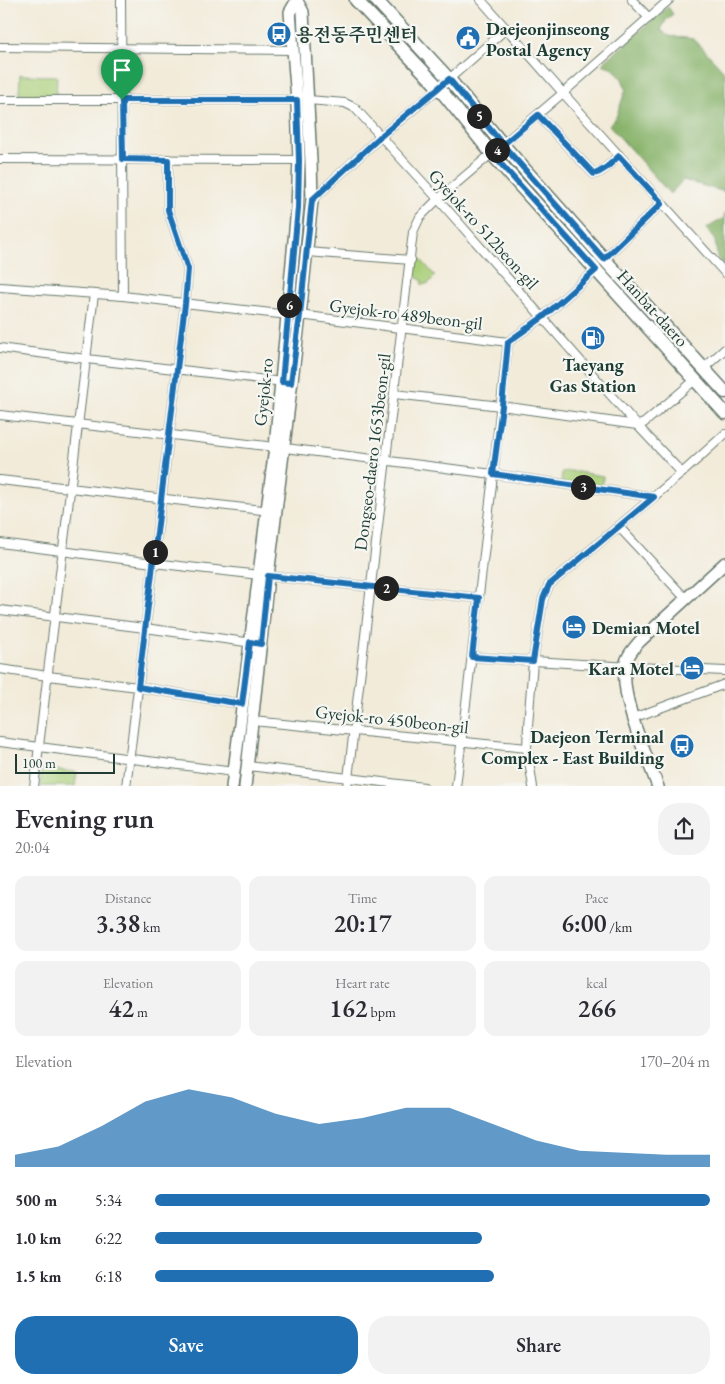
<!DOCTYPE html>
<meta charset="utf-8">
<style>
:root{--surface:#fff;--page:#f2f2f3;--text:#2b2b33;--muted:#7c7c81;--accent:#1f6fb2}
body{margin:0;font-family:"EB Garamond","Noto Serif KR",serif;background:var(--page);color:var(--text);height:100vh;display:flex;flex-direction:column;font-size:19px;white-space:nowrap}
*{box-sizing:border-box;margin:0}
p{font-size:16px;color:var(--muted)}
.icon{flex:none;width:28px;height:28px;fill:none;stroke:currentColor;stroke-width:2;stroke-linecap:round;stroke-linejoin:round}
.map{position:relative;height:786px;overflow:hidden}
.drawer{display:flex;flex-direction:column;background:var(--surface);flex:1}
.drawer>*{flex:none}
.scale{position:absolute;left:15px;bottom:12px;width:100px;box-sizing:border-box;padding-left:5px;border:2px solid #1f3d34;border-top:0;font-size:14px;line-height:18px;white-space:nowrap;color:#1f3d34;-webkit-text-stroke:4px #f6f6f2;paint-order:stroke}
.pin{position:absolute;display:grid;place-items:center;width:42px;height:42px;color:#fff;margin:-51px -21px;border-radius:50% 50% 50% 0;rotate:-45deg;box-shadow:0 0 5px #0007}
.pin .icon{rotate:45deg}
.km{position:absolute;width:25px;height:25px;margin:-12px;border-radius:50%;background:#222;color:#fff;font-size:14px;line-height:25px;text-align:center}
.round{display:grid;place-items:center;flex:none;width:52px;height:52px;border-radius:20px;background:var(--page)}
.summary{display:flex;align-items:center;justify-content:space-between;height:85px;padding:0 15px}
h1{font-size:28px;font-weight:600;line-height:38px}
.figures{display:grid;grid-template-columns:repeat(3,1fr);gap:8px;height:85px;padding:5px 15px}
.figures div{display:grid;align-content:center;border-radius:12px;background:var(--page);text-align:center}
.figures b{font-size:25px;font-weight:600}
.figures small{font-size:14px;font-weight:400}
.figures p{font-size:14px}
.chart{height:140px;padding:10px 15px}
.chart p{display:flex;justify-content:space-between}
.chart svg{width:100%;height:90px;margin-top:5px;fill:var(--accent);opacity:.7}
.action{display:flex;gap:10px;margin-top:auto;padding:10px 15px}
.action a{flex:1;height:58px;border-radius:20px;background:var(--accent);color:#fff;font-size:20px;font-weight:600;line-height:58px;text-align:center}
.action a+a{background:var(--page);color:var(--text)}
ul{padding:0 15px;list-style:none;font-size:16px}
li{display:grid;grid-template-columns:80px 60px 1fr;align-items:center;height:38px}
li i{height:12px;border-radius:6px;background:var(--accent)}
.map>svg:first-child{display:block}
.green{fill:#aacf79;stroke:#648656}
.forest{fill:#87b269;stroke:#53784e}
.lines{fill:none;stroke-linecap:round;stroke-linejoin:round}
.street-casing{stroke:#697a6e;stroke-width:10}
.secondary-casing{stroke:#697a6e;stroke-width:14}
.primary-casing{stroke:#697a6e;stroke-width:15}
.street{stroke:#fff;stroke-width:8}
.secondary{stroke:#fff;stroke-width:11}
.primary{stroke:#fff;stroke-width:12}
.route-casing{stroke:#fff;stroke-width:10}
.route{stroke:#1f6fb2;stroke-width:6}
.labels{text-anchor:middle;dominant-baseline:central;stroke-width:4.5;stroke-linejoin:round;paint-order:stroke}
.poi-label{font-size:18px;font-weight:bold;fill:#1f3d34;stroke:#f6f6f2;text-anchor:start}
.street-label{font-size:18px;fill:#1f3d34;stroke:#f6f6f2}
</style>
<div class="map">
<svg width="725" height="787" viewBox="0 0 725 787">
<rect width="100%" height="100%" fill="#f6f6f2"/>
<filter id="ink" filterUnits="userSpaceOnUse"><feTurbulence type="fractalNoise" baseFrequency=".02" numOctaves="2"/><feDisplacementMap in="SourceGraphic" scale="10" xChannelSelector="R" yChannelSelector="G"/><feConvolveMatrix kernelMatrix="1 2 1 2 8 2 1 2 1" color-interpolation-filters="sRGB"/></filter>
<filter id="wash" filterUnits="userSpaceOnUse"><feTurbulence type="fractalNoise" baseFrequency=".0096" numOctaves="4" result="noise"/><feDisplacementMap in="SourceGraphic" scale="20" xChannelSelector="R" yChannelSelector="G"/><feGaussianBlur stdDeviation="1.12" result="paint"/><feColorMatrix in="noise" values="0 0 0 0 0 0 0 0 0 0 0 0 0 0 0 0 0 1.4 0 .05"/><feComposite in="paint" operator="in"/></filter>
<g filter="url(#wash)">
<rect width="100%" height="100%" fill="#f2ebd9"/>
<g class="green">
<path d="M20,75L57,76L56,96L19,95Z"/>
<path d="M417,255L435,276L429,283L422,285V280L413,276L415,257Z"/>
<path d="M571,471L603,476L602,490L561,484L562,472Z"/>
<path d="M42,769L77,772L75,786H40Z"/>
</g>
<g class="forest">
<path d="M668,7L673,14L666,20L661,30L669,36L694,39L725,72V192L683,180L670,194L609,125L616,117L626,89L622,79L613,68L602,64Z"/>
<path d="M725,212V266L717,257L715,241L707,228L724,218Z"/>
</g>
</g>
<g filter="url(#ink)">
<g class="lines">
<defs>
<g id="street">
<path d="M121,0L123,296"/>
<path d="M481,0L563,93L725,273"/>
<path d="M632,0L649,18"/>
<path d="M0,47L293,50"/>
<path d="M0,100H297"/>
<path d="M308,100L345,103L355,108L438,199L637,425L682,473"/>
<path d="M538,115L594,174C604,172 612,162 619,155"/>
<path d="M0,159L299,160"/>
<path d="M312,200L381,136L439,88L507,28"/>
<path d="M307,252L411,260"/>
<path d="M604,259L662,203"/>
<path d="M0,287L123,296L288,315"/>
<path d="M300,315L508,342"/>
<path d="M0,348C94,361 189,370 283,382"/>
<path d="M704,368L725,349"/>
<path d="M394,394L501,406L637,425L644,423L695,380"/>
<path d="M0,415L275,447"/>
<path d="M285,448L493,474L654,497"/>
<path d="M0,480L271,511"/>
<path d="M619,527L686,599"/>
<path d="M0,543L153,563L260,575"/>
<path d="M268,576L479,598"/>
<path d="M0,610L145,628L253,643"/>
<path d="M472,657L614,666L725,671"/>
<path d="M0,669L48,676L138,687L242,704"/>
<path d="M633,718L725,684"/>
<path d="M253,721L527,748"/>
<path d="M0,742L234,772"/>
<path d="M248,766L424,787"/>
<path d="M34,787L94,294"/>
<path d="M126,787L185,304L188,269L168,210V159"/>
<path d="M347,787L413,232L420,217L438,199L563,93L669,0"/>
<path d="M456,787L486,537L508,342L543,317L596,270"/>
<path d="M533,787L527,748L528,726L533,661L543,599L549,585L682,473L725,434"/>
</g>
<g id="secondary">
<path d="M232,787L275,447L297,208L299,160L297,100L290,12L297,0"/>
<path d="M245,787L268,576L300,315L312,200L311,161L303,12L297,1"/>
<path d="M658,787C646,754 621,701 625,667C626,657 633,649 640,641L725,563"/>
</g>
<g id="primary">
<path d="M356,0L439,88L492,154L514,179L725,413"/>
<path d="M376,0L449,79L503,145L604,259L725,392"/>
</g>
</defs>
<use href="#street" class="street-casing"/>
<use href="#secondary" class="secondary-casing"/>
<use href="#primary" class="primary-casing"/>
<use href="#street" class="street"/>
<use href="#secondary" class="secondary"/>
<use href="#primary" class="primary"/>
</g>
</g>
<g class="lines" filter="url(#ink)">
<defs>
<path id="route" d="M122,100L123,159L168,160V210L188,269L185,304L138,687L242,704L250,642L261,644L268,576L479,598L472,657L533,661L543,599L549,585L654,497L493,474L502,406L508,342L543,317L596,270L492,154L538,115L594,174C604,172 612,162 619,156L662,203L604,259L503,145L449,79L381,136L312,200L300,315L291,383L282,382L298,208L299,160L297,100H122"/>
</defs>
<use href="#route" class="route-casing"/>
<use href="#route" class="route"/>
</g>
<defs>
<symbol id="bus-disc" viewBox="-11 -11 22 22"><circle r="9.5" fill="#1f6fb2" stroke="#f6f6f2"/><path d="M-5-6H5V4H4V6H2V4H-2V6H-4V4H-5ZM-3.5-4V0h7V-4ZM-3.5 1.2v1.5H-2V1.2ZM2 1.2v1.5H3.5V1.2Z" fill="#fff"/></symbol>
<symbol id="civic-disc" viewBox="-11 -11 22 22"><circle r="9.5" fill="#1f6fb2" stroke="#f6f6f2"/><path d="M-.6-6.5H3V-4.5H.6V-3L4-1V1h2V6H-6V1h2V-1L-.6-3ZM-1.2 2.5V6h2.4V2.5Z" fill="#fff"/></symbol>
<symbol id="fuel-disc" viewBox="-11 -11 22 22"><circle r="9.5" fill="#1f6fb2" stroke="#f6f6f2"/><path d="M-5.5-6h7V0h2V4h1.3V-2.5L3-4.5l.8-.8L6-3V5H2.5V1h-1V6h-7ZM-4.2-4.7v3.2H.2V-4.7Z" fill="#fff"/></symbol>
<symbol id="hotel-disc" viewBox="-11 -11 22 22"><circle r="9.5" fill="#1f6fb2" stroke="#f6f6f2"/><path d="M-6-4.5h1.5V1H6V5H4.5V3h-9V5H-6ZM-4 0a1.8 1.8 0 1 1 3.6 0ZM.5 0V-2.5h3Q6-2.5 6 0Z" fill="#fff"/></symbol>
</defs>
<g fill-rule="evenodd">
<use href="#bus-disc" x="265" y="20" width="28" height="28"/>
<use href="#civic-disc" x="454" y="24" width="28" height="28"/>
<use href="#fuel-disc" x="579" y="324" width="28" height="28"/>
<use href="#hotel-disc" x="560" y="613" width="28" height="28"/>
<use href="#hotel-disc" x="678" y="654" width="28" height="28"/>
<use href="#bus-disc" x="668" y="732" width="28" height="28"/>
</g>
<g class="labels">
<g class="poi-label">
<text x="486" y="28">Daejeonjinseong<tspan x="486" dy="21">Postal Agency</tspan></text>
<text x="296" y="34">용전동주민센터</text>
<text x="593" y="364" text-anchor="middle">Taeyang<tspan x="593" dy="21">Gas Station</tspan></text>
<text x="592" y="627">Demian Motel</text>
<text x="674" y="668" text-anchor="end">Kara Motel</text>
<text x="664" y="736" text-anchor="end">Daejeon Terminal<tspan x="664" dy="21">Complex - East Building</tspan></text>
</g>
<g class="street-label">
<text transform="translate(484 229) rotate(48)">Gyejok-ro 512beon-gil</text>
<text transform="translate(653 308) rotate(48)">Hanbat-daero</text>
<text transform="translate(406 314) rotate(7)">Gyejok-ro 489beon-gil</text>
<text transform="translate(263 392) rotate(-84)">Gyejok-ro</text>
<text transform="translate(372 452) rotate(-83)">Dongseo-daero 1653beon-gil</text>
<text transform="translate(392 719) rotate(6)">Gyejok-ro 450beon-gil</text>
</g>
</g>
</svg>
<div class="scale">100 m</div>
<div class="pin" style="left:122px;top:100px;background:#1e9e55"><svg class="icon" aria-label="arrive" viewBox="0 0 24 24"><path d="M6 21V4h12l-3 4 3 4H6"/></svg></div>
<b class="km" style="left:155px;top:552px">1</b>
<b class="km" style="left:386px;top:588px">2</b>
<b class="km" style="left:583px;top:487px">3</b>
<b class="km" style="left:497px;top:150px">4</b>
<b class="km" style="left:479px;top:116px">5</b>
<b class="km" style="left:289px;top:305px">6</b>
</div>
<section class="drawer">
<div class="summary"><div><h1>Evening run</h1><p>20:04</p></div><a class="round"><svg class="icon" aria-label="share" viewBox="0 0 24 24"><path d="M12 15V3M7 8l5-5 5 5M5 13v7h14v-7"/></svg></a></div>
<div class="figures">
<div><p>Distance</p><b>3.38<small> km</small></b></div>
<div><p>Time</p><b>20:17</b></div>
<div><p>Pace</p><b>6:00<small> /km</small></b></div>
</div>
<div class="figures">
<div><p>Elevation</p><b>42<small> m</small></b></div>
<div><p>Heart rate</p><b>162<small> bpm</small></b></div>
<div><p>kcal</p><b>266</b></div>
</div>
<div class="chart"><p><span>Elevation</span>170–204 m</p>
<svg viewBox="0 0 160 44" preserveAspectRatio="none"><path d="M0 44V38L10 34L20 24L30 12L40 6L50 10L60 18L70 23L80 20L90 15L100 15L110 23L120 31L130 36L140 37L150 38L160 38V44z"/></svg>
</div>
<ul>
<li><b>500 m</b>5:34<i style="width:100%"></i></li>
<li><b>1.0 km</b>6:22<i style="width:59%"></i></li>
<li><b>1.5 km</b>6:18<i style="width:61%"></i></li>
</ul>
<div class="action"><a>Save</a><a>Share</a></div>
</section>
